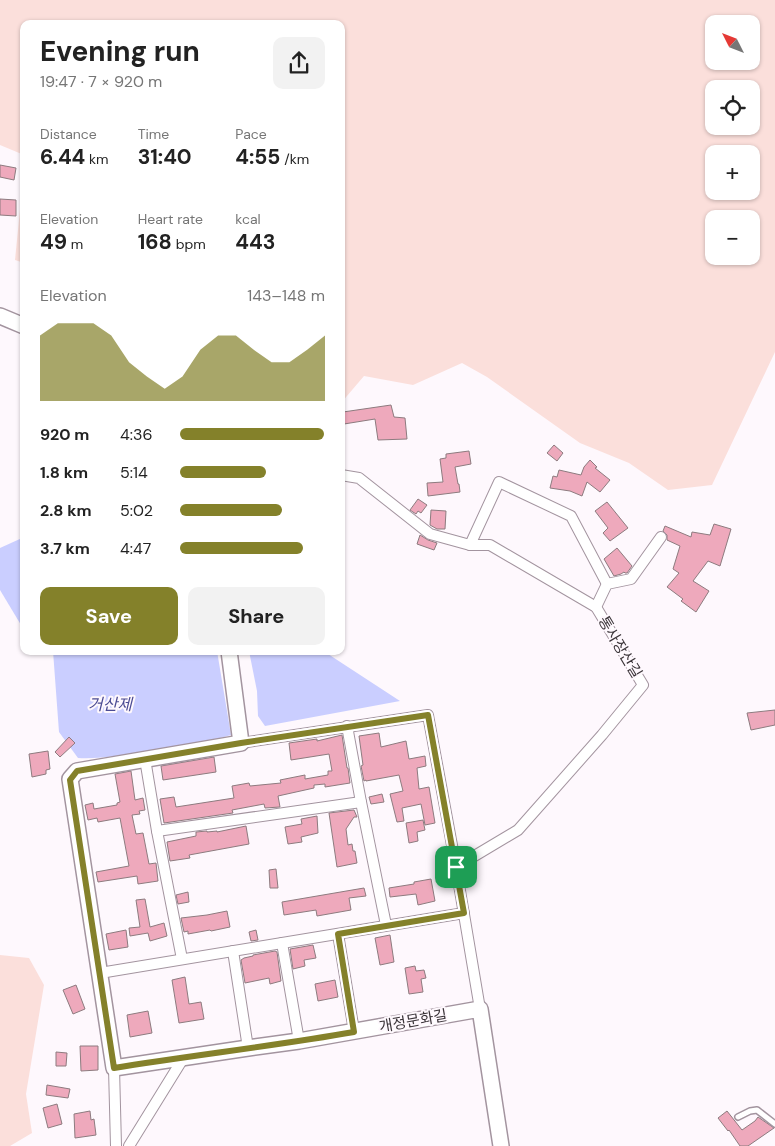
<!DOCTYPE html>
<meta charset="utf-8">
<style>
:root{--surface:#fff;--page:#f2f2f2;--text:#222;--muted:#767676;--accent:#84812a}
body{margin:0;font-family:"DM Sans","Noto Sans KR",sans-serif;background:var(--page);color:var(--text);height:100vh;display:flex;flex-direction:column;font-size:19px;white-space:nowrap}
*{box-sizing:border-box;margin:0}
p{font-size:16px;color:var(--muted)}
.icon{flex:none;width:28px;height:28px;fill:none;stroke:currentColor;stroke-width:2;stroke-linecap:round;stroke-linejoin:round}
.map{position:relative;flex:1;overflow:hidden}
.side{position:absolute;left:20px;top:20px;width:325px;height:635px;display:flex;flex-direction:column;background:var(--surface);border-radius:10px;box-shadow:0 1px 4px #0004}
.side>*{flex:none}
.needle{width:32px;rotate:312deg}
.tools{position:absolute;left:705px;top:15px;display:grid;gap:10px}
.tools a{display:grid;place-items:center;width:55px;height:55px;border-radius:10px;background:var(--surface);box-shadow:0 1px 4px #0004;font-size:25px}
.pin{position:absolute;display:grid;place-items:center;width:42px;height:42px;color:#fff;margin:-21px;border-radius:10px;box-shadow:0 2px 8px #0006}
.round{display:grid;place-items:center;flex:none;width:52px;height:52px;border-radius:10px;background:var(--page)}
.headline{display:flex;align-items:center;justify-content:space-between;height:85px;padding:0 20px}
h1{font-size:28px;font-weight:700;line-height:38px}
.stats{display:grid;grid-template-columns:repeat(3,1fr);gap:8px;height:85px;padding:5px 20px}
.stats div{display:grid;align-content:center}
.stats b{font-size:21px;font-weight:700}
.stats small{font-size:14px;font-weight:400}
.stats p{font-size:14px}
.chart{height:140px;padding:10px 20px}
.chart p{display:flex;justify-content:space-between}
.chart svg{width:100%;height:90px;margin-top:5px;fill:var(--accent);opacity:.7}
.button{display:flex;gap:10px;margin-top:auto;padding:10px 20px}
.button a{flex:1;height:58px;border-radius:10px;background:var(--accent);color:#fff;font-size:20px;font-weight:700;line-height:58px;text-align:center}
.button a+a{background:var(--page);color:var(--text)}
ul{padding:0 20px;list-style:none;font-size:16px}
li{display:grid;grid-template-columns:80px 60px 1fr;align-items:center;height:38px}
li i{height:12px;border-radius:6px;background:var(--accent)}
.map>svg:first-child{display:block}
.green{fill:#fbdfdb;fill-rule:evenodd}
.water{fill:#caceff}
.building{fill:#eea9bc;stroke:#8d7b7f}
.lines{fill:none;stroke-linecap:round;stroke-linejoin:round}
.lane-casing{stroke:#a3949f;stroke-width:8}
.street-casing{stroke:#a3949f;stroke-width:12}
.secondary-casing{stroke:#a3949f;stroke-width:18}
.lane{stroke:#fff;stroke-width:5}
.street{stroke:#fff;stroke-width:10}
.secondary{stroke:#fff;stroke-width:15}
.route-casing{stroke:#fff;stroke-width:10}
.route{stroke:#84812a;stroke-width:6}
.labels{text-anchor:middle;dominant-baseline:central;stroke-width:4;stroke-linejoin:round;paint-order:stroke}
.street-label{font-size:15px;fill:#3a3438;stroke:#fef8fd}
.water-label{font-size:16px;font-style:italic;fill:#4b4b93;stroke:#fef8fd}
</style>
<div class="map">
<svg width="775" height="1146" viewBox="0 0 775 1146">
<rect width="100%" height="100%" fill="#fef8fd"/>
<g class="green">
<path d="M0,0H775V352L712,485L668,490L629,463L580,443L487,377L462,363L413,385L364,376L341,403V24H24V155L0,145ZM714,24H751V61H714ZM714,89H751V126H714ZM714,154H751V191H714ZM714,219H751V256H714Z"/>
<path d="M24,200V263L15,260L20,210Z"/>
<path d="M0,955L29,958L44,985L26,1094L32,1133L10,1146H0Z"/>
</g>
<g class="water">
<path d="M22,538H24V630L0,590V548Z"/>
<path d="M53,651H217L231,735C200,744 168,749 136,753C117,756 98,759 78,758L59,732Z"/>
<path d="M249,651H315L328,654L400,701L265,726L258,716L257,691Z"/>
</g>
<g class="building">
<path d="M0,165L16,168L14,180L0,177Z"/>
<path d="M0,199L16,200V216L0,215Z"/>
<path d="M391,405L394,417L405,418L407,439L378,440L375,419L344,424L343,412Z"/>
<path d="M554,445L563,453L557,461L547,453Z"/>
<path d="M469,451L471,464L455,467L458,484H459L460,492L428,496L427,483L443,482L440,459L446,458V454Z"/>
<path d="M590,460L597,467L595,468L610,480L600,492L587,482L582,496L570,491L550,488L553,476L557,477L559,470L581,475L584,467Z"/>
<path d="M418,499L427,505L421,513L418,511L416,514L410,510Z"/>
<path d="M607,502L628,528L610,541L603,533L608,528L595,511Z"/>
<path d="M431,510L446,511L445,529H437L430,525Z"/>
<path d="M714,524L731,529L720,566L708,561L693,581L709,591L696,612L681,601L683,599L667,587L679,573L673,569L680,546L667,540V535L663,531L665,526L691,537L692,532L710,535Z"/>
<path d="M420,535L428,540L437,543L434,550L417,544Z"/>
<path d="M617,548L632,566L627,573H625L624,572L621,574L614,576L604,559Z"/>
<path d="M775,710V725L751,730L747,713Z"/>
<path d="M379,733L381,747L406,741L409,759L425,756L426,766L417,768L419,789L429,787L435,823L425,825L421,804L402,808L404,821L397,822L390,794L403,791L399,775L366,781V780L364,781L361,766L363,765L359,736Z"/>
<path d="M342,735L347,768H348L350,783L325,787V784L314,785V788L278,796L280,807L265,808L264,804L232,810L233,813L164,823L160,799L174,797L176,807L234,798L232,786L249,783L250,786L281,783L280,780L305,775V779L328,775V771H332L329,754L291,760L289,743L317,739V741Z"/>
<path d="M69,737L75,743L60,757L55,752Z"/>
<path d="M48,751L50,769L46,770V774L32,777L29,754Z"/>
<path d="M214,757L216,772L163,780L161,766Z"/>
<path d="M131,771L135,800L143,798L145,810L139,811L140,814L132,815L136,834L143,833L149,864L156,863L158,881L138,884L137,876L98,882L96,872L129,866L120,818L98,822L97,818L88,820L85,805L93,803L94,809L117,805V803L120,802L115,774Z"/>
<path d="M382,794L384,802L371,804L369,797Z"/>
<path d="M354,810L357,817H354L346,829L348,845L352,844L353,851H355L357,863L337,867L329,813Z"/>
<path d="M317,816L318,833L301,837L302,842L288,844L285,827L302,824L301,819Z"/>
<path d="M423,820L425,830L417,832L418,841L409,843L406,823Z"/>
<path d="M246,826L249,844L189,855L190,858L170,861L167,842L196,836V832L207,831V832L217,831V832Z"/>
<path d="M276,869L278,888H270L269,870Z"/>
<path d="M431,879L435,901L418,905L416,894L390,897L389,888L414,884V882Z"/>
<path d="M364,888L366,896L349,898L351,910L317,916L316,910L284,915L282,902Z"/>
<path d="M188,892L189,902L178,904L176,895Z"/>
<path d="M145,899L150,927L164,923L167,936L150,941L148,933L130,936L129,928L140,927L136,900Z"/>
<path d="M227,911L230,927L211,931L210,930L188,934V931L184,932L181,918L207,915Z"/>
<path d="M126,930L128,947L109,950L106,934Z"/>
<path d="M256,930L258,940L251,941L249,932Z"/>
<path d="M390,935L394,962L380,965L375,938Z"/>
<path d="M313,945L316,958L304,960L305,966L293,969L290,949Z"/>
<path d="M275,951L277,952L281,981L270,984L269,978L245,983L241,960L244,958L253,956V955Z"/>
<path d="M415,966L416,971L424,970L426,978L421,979L423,992L409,994L405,968Z"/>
<path d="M185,977L189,1004L201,1002L204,1019L179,1023L172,980Z"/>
<path d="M335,980L338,997L318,1001L315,984Z"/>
<path d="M76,985L85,1009L73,1014L63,990Z"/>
<path d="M148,1011L152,1033L130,1037L127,1015Z"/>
<path d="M80,1046H98V1070L81,1071Z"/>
<path d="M56,1052L67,1053L66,1066H56Z"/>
<path d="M47,1085L70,1089L68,1098L46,1095Z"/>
<path d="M57,1104L62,1124L48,1128L43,1108Z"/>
<path d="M90,1111L91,1120L94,1119L96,1135L75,1138L74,1114Z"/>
<path d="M727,1111L742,1130L755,1121L758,1117L774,1128L748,1146H740L729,1130L728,1131L718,1118Z"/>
</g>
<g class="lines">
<defs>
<path id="lane" d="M738,1117L750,1111L757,1110L775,1124"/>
<g id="street">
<path d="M341,475L359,478L430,534L470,545H490L596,607L643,685L602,735L518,830L456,867"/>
<path d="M470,545L499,482L571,516L607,584"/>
<path d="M596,607L607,584L631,579L661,537"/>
<path d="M347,726L361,802L386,925"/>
<path d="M241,743L428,715L456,867L480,1009"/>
<path d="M145,759L157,831L182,959"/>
<path d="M157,831L361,802"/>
<path d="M338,934L354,1031"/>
<path d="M282,943L299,1041"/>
<path d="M233,951L248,1048"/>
<path d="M100,973L464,913"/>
<path d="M114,1068L116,1146"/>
<path d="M129,1146L184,1057"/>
</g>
<g id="secondary">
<path d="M0,316L24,326"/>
<path d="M229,651L241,743L77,771L70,779L114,1068L248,1048L299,1041L480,1009L501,1146"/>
</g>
</defs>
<use href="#lane" class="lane-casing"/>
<use href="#street" class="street-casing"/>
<use href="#secondary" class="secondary-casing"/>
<use href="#lane" class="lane"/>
<use href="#street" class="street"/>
<use href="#secondary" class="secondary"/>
</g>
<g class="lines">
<defs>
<path id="route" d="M428,715L464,913L338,934L354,1032C274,1046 194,1055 114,1068L70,780L77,771L241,743Z"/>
</defs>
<use href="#route" class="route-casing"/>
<use href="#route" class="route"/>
</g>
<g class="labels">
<g class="street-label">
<text transform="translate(620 647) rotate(59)">통사장산길</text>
<text transform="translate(413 1021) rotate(-10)">개정문화길</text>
</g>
<g class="water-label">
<text x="110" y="704">거산제</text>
</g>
</g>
</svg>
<div class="tools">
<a><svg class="needle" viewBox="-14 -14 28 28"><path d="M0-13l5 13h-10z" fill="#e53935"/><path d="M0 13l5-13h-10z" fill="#767676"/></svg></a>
<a><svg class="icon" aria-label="locate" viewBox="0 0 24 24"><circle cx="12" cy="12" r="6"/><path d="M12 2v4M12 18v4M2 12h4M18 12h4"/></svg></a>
<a>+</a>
<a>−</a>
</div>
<div class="pin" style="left:456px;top:867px;background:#1e9e55"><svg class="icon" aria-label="arrive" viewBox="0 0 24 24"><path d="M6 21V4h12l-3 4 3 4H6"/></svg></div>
<section class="side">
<div class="headline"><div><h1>Evening run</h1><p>19:47 · 7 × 920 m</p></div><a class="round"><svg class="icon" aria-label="share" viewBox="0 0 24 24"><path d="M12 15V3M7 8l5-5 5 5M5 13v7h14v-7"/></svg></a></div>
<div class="stats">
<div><p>Distance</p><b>6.44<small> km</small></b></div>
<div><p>Time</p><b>31:40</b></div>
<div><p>Pace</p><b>4:55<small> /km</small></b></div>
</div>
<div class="stats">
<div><p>Elevation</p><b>49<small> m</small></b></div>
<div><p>Heart rate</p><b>168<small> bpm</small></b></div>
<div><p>kcal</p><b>443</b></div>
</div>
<div class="chart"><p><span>Elevation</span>143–148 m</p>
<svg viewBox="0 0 160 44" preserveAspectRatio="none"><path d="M0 44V12L10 6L20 6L30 6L40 12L50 25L60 32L70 38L80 32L90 19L100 12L110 12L120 19L130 25L140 25L150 19L160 12V44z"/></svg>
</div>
<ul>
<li><b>920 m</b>4:36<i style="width:99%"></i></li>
<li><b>1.8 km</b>5:14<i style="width:59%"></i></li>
<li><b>2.8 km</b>5:02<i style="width:70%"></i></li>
<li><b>3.7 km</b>4:47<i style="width:85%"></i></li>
</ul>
<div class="button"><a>Save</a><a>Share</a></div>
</section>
</div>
